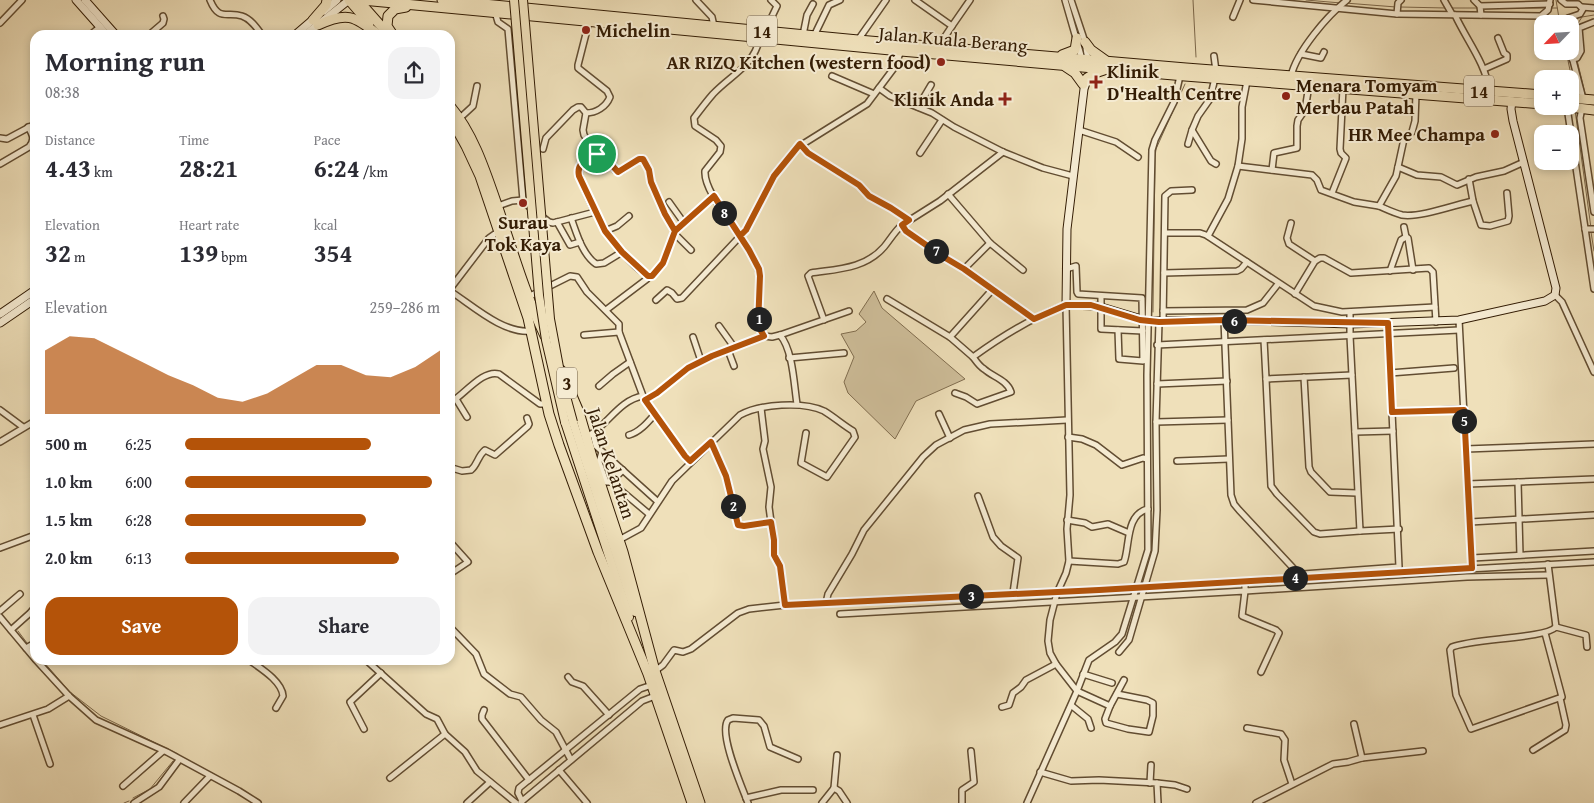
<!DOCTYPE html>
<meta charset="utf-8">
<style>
:root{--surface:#fff;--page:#f2f2f3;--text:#2b2b33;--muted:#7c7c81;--accent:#b45309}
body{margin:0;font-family:"Gentium Book Plus",serif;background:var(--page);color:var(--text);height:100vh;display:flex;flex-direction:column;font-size:19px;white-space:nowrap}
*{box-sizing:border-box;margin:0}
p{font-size:16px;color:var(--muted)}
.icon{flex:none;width:28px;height:28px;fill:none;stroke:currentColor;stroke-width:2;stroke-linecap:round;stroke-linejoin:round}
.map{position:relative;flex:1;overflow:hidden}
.drawer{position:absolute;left:30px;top:30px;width:425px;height:635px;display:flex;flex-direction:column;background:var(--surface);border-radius:15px;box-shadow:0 2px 8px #0003}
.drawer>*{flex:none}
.needle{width:32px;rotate:245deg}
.buttons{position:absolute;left:1534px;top:15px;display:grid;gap:10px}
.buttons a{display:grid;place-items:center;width:45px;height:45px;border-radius:10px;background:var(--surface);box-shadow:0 2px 8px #0003;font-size:25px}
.pin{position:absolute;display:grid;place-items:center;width:42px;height:42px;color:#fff;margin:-21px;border:2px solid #fff;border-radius:50%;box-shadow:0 1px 5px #0007}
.km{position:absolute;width:25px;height:25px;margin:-12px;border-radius:50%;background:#222;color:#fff;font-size:14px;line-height:25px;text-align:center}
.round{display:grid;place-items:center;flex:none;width:52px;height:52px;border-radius:15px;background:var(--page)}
.summary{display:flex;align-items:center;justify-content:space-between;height:85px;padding:0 15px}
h1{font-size:28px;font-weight:700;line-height:38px}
.stats{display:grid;grid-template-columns:repeat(3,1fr);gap:8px;height:85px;padding:5px 15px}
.stats div{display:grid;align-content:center}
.stats b{font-size:25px;font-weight:700}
.stats small{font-size:14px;font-weight:400}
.stats p{font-size:14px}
.chart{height:140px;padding:10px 15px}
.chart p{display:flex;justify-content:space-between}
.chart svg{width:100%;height:90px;margin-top:5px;fill:var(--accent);opacity:.7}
.primary-button{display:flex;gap:10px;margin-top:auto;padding:10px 15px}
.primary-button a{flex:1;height:58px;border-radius:15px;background:var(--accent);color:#fff;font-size:20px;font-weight:700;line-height:58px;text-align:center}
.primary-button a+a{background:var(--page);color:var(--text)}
ul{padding:0 15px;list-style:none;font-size:16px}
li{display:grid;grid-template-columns:80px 60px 1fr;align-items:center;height:38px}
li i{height:12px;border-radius:6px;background:var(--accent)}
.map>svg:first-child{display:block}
.green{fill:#cfbf9b;stroke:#816e50}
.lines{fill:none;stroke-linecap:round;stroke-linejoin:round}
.stream{stroke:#7d694c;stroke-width:1}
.street-casing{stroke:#624d32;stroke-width:8}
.secondary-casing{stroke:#331c04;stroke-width:9}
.primary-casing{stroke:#331c04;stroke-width:10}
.highway-casing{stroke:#331c04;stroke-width:11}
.street{stroke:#f5ebd2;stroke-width:5}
.secondary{stroke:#f5ebd2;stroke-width:7}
.primary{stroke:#efe0ba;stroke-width:8}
.highway{stroke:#efe0ba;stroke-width:9}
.primary-bridge-casing{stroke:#331c04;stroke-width:10;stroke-linecap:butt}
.primary-bridge{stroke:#efe0ba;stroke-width:8}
.route-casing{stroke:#fff;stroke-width:10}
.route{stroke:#b45309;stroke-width:6}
.poi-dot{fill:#8f2418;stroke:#f5ebd2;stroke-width:2}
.labels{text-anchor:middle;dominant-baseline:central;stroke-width:4;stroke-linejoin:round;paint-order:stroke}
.shield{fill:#f5ebd2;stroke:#6d5a42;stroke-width:1}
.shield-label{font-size:18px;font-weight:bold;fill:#331c04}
.poi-label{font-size:19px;font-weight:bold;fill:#331c04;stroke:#f5ebd2;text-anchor:start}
.street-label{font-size:19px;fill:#331c04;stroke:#f5ebd2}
</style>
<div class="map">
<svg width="1594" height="803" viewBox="0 0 1594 803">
<rect width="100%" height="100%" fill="#efe0ba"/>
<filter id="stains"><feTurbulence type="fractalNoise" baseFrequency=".004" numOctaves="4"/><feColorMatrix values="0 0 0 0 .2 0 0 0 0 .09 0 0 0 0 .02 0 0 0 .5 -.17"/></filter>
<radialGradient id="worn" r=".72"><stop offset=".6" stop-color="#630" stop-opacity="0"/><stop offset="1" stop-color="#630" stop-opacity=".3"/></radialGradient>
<path class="green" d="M874,291L882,308L965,379L916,401L895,439L848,393L844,382L854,357L841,334L856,331L866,322L859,314Z"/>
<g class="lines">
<g class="stream">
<path d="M1193,0L1196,57"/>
<path d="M1306,0L1341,3"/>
<path d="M1556,0L1560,24"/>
<path d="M1345,3L1396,7"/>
<path d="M1400,7L1446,8"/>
<path d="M1450,8H1479"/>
<path d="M1495,8H1546"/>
<path d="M1550,8H1557"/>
<path d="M1566,51L1575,94"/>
<path d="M1576,56L1571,34L1582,17L1594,15"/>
<path d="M1577,60L1585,93"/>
<path d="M1575,110L1591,228"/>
<path d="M1591,232L1594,251"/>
<path d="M1153,312L1155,157L1156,149L1185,84"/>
<path d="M18,631L27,643"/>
<path d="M42,660L70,692L101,716L178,754"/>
<path d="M133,798L150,789L173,761"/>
<path d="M124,803L129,801"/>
</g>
<defs>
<g id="street">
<path d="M210,0C219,22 227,11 242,16C251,19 257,28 262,35"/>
<path d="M696,0L712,17L714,26"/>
<path d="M915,0L952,26L938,47"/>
<path d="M1065,0L1082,59"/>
<path d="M1071,0L1085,42L1088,60"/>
<path d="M1253,0L1397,14L1541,16L1548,10L1550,0"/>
<path d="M1444,0L1452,14"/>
<path d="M1474,0L1480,6"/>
<path d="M1561,0L1566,4H1578L1583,9L1580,14L1568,18L1565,24"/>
<path d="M1582,7L1594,8"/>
<path d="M495,12L498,22L508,29L523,200"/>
<path d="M1397,14L1398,3L1401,0"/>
<path d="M1455,15C1467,41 1485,62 1490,92"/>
<path d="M1481,15L1480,6L1550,4"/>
<path d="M1233,17L1240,0"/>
<path d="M0,23L22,0"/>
<path d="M952,26L970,0"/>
<path d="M765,31L777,6L771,0"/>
<path d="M90,35L100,27"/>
<path d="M149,35L163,23L164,19L163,16"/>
<path d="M803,35L807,15L813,4"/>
<path d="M814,36L829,5L840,0"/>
<path d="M760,38C753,67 732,74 713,94C706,102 700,110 694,118L695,126L716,140L721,146L720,152L705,171C703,197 754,245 760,276L758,326L764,336L772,337L780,335L849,311"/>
<path d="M858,40L886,0"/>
<path d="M1570,49L1583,99"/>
<path d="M1301,54L1321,58L1324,52"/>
<path d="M1214,56L1216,71"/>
<path d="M1572,59L1577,58L1581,51L1579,28L1594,22"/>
<path d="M1484,69L1507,59V55L1504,53L1498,38"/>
<path d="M832,76L874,94"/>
<path d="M1291,76C1297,51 1327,16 1347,0"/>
<path d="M1215,78L1210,99L1198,116L1192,130L1211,161L1216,164"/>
<path d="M879,88L890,96L932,113L954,127L1003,152L1043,168L1073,176"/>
<path d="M1416,94L1415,121L1412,132L1404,139L1396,176L1379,206C1386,209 1394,213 1402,215C1419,218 1455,205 1473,201"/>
<path d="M918,107L931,85"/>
<path d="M1567,107L1594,289"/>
<path d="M1582,108L1580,118L1594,212"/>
<path d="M586,113C596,113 606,107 610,97L607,91L578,68V65L589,22"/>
<path d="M460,118L473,106L477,86"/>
<path d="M1079,130L1116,142L1138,157"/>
<path d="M0,138L7,139L35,124"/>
<path d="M800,144L808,153L859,185L869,196L891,208L909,221"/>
<path d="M1188,144L1192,130"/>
<path d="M543,149L546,138L573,110L578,107H581L586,113L583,130L584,135L597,154L611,164L615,170L621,171L639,159H643L649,170L651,182L665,214L675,231"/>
<path d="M1003,152L940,201L902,225L906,231L942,256L964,269L1033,319"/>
<path d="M920,153L942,120"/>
<path d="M0,164L29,147C35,140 33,135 28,127"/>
<path d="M1238,166L1312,175L1317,180L1321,190L1354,202L1379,206"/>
<path d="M1398,167L1417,175L1441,177L1457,185L1476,177L1504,171L1524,162"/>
<path d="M1272,170L1274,153L1297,148V126L1298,120L1305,110L1309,85"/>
<path d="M1469,179L1473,201L1481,225L1490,226L1508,221L1509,216L1507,193"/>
<path d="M1332,193L1346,158L1341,153L1340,149L1343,88"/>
<path d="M948,194L990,243L1023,270"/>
<path d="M669,202L684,223"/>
<path d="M498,206L512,201L523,200L527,205L549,222L553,223L595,212C608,235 625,261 648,276H652L663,263L675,231L714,196"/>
<path d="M595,212C591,202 575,174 580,165C583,160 591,157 597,154"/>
<path d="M571,218C577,234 582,254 596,264L604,263L622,252"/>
<path d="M557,222L570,245L580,242"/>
<path d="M1291,223L1287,238L1289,244L1315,261"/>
<path d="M1404,227L1406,237"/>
<path d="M1585,229H1594"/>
<path d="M605,231L617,226L629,216"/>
<path d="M674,233L691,250"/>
<path d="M1165,233H1200L1206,235L1314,306L1342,312L1435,307"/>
<path d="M1208,236L1228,199L1238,166L1242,139V107L1247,81"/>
<path d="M964,269L990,243"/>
<path d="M1066,269L1076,266L1077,292L1078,294L1142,298L1143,361L1119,359L1118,330"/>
<path d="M1390,271L1401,240L1406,237L1408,238L1413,270"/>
<path d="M1164,273L1237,271L1241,269L1247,262"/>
<path d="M450,289L489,238L499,231"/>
<path d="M450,291C472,305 503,334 531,331"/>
<path d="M1295,294L1315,261L1320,258H1324L1351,273L1429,268L1433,272L1436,322"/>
<path d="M1555,295L1562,302L1594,372"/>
<path d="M1101,296V329L1143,331"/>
<path d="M528,297L570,276L577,277L587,292L619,324V332L643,396"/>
<path d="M887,299L950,337"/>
<path d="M656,300L667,290L672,293L677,299L682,298L746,230L774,175L795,149L867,104L894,68L901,51"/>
<path d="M606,310L647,279L648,276"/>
<path d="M1163,311L1247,310L1263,303L1278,284"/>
<path d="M1350,312V336L1360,531L1399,529"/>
<path d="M824,320L808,276L811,273C837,269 865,269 884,247C890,240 894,232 902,225"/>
<path d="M1224,320L1231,495L1234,504L1239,510L1295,570L1303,574L1399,567L1388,323"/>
<path d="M1459,320L1472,568"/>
<path d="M1163,322L1165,196L1171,191L1192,190"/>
<path d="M719,326L734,347"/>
<path d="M584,335L619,332"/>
<path d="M780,335C793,350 794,385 797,404"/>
<path d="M693,337L701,361"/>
<path d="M1264,340L1266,379L1352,375"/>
<path d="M1157,345L1459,330"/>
<path d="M728,350L734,366"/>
<path d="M973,357L950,337L993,289"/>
<path d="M789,358L844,353"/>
<path d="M1390,373L1454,368"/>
<path d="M1304,377L1309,467L1311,472L1330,492L1357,493"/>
<path d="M1266,379L1271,486L1277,494L1314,532L1320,534L1360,531"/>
<path d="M1157,384L1227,381"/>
<path d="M599,386L613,374L630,362"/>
<path d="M955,393L966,397L977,404L1011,392C1007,380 993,377 984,369C979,366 976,361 973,357C1002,336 1032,317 1066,305L1070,495L1067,529L1069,561L1066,573L1057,593L1050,620L1048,641L1050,653L1056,664L1077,691L1027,803"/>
<path d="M456,399L467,417"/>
<path d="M645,399L657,393L688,368L712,356L764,336"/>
<path d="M450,403C464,395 483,369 499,374L540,404H547"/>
<path d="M761,408L765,441L763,449L771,487L769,507L771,522"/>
<path d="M0,410L23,427"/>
<path d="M1392,412L1464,409"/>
<path d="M939,414L950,438"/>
<path d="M1156,422L1228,420"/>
<path d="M1355,432L1393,431"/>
<path d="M593,434L596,446L657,501"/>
<path d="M629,435C640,432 648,422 655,414"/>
<path d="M586,437C606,428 618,400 643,396L685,456L691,461"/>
<path d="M1068,437L1082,439L1096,445L1122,465L1143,458L1147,459"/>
<path d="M0,442L35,421"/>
<path d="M711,442L726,476L738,525L744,526L771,522L774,540V555L780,566L785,605"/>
<path d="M1466,449L1594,444"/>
<path d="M602,452L599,462L606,482H611L623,470"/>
<path d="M1177,461L1229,459"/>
<path d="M450,465L452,468L462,471L471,470C478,464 477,457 485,450L495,455L528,426L529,424L527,418"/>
<path d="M611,482L649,514"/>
<path d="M1518,482L1520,555"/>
<path d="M1468,484L1594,479"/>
<path d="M978,496L993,537L1001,546L1018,558L1013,593"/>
<path d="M1067,520L1085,523L1092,527L1108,524L1129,533"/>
<path d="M1470,522L1594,515"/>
<path d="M619,540L641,528L672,481L740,415C760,404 803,401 824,411C834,417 843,425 853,431L855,437L827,477L801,463L806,433"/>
<path d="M450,542L468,562L450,574"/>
<path d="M0,548L35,535"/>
<path d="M1472,558L1594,551"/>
<path d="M1069,561L1118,564L1124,562C1130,547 1125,514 1148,509"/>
<path d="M1548,564L1556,627"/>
<path d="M1245,581V591L1467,577L1548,575"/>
<path d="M826,603L828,594L852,554L864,530L923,457L936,445L964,430L990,424L1067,420"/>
<path d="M0,611L20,594"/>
<path d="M840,614C975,607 1110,598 1245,591L1242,616L1276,630L1279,633L1261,672"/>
<path d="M0,617L35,659"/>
<path d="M450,627L476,654L484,674L510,694L521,697L541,720L556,732L571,760"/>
<path d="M11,630L30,613L35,607"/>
<path d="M1545,633L1562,697L1471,729L1456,695L1450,650L1452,647C1474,638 1544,639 1556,627L1586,635L1587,647"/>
<path d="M26,648L35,643"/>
<path d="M1119,652L1129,640L1155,551L1157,510L1156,422L1159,322"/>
<path d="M36,660L69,696L96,720L167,752L239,791L258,803"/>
<path d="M249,660C260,668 282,681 283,696L276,708"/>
<path d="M366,660L426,714L437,719L445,734L465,752L477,771L516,803"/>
<path d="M655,671L663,665L674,650L683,652L691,649L738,613L749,609L785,605L1099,590L1594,562"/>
<path d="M1083,674L1112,683"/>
<path d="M568,677L572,682L583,686L609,715"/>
<path d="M1117,694L1147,700L1153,703V716L1149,732L1128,729L1106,723L1105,719L1110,706L1077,691L1089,660L1115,642L1122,634L1148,550L1147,375L1152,150L1155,140L1174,102L1180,76"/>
<path d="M1072,706L1088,719L1091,728"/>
<path d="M1110,706L1124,680"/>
<path d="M1002,707L1009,705L1013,693L1021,687L1026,680L1056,664"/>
<path d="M484,710L482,715V719L529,780"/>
<path d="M33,715L50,764"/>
<path d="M1354,724L1362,758"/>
<path d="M0,725L48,709L69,696"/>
<path d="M1247,728L1281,734L1285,740L1284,760L1292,784"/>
<path d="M364,729L350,702L381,673"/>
<path d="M1533,750L1565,730L1566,725L1560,698"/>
<path d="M559,770L587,803"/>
<path d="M1040,772L1071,781L1099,780L1157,783L1158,803"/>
<path d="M390,778L445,734"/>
<path d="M1150,783L1151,765"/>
<path d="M1157,783L1175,785L1187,789"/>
<path d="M123,786L163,751"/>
<path d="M834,788L837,755"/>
<path d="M746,798L781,790H813"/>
<path d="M522,801L518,793L519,788L640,689L652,685"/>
<path d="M521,802L642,701L655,696"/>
<path d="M134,803L159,787L179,760"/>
<path d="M184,803L210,776"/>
<path d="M467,803L490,782"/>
<path d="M748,803C742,787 718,733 728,720L733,718L759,720L764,726L770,747L798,759"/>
<path d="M822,803L834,788L839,791L847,803"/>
<path d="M962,803V790L974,782L971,751"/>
<path d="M1256,803L1333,764L1348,762L1362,758L1423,751"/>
</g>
<g id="secondary">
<path d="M76,0L107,35"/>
<path d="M85,0L116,35"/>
<path d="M324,11L337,0"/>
<path d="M295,35L316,17"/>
<path d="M305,35L349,0"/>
<path d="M1087,80L1084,89L1067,229L1066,305L1098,306L1148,321L1224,320L1350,324L1459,320L1545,301L1555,295L1556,288L1513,121L1511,109L1512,101"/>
<path d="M0,314L35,290"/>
<path d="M0,323L35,299"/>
</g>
<g id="primary">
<path d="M565,422L629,617"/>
<path d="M573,422L635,612"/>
</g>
<g id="highway">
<path d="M349,0L369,23"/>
<path d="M358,0L388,34"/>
<path d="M362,0L901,51L1185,76L1542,104"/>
<path d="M442,0L858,40L1186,68L1542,95"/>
<path d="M313,20L326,5L327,0"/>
<path d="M318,25C346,12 354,15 378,35"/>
<path d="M393,35L387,26L388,16L395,9L406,7"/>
<path d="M1085,42L1091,50L1105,60"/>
<path d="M1062,55L1075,50L1077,38"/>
<path d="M1066,67L1075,73L1083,84"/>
<path d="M1087,78L1095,73L1104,70"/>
<path d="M1570,98L1594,100"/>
<path d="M450,106C472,132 484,167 495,199C511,245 524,292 545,336"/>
<path d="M1562,106L1594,110"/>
<path d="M450,117L466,146L480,176L528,318L549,414L559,445L598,552L648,674L692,803"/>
<path d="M561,370L579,412L595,467L623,552L655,671L700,803"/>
</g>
</defs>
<use href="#street" class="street-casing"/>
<use href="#secondary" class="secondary-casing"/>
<use href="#primary" class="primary-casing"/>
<use href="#highway" class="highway-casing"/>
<use href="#street" class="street"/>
<use href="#secondary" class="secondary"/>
<use href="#primary" class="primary"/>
<use href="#highway" class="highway"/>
<defs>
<g id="primary-bridge">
<path d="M514,0L539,295L546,340L565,422"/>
<path d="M523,0L550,319L561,378L573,422"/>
</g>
</defs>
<use href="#primary-bridge" class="primary-bridge-casing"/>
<use href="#primary-bridge" class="primary-bridge"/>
</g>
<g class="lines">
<defs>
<path id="route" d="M597,154L609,162L618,172L639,159H643L649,170L651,182L665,214L675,231L714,196L749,250L759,269L760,276L758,326L764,336L712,356L688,368L657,393L645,400L685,456L690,461L711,442L726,476L738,525L744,526L771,522L774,540V555L780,566L785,605L1099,590L1472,568L1464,410L1392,412L1388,323L1224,320L1159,322L1140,320L1091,305H1066L1034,319L964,269L942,256L906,231L902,225L909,220L891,208L869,196L859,185L808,153L800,144L774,176L746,230L740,236L714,196L675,231L663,263L652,276H648L622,252L605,231L579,176C576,163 587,159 597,154"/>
</defs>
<use href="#route" class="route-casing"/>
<use href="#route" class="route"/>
</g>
<g class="poi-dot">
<circle cx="586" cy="30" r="5"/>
<circle cx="941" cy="62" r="5"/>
<path d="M1093.5 74.5h5v5h5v5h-5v5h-5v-5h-5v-5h5z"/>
<circle cx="1286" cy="96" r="5"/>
<path d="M1002.5 91.5h5v5h5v5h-5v5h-5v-5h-5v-5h5z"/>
<circle cx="1495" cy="134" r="5"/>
<circle cx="523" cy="203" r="5"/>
</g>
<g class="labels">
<g class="shield">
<rect x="747" y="15.5" width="30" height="31" rx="4"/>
<rect x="1464" y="75.5" width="30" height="31" rx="4"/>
<rect x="557" y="367.5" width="20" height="31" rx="4"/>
</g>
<g class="shield-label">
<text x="762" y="31">14</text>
<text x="1479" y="91">14</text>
<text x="567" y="383">3</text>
</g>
<g class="poi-label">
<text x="596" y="30">Michelin</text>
<text x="931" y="62" text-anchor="end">AR RIZQ Kitchen (western food)</text>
<text x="1107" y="71">Klinik<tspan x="1107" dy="22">D'Health Centre</tspan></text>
<text x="1296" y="85">Menara Tomyam<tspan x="1296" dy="22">Merbau Patah</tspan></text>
<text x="994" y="99" text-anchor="end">Klinik Anda</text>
<text x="1485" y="134" text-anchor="end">HR Mee Champa</text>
<text x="523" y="222" text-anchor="middle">Surau<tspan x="523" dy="22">Tok Kaya</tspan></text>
</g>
<g class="street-label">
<text transform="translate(953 39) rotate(5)">Jalan Kuala Berang</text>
<text transform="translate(612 463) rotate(72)">Jalan Kelantan</text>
</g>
</g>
<rect width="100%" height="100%" filter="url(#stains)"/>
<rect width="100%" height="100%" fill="url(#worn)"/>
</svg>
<div class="buttons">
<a><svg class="needle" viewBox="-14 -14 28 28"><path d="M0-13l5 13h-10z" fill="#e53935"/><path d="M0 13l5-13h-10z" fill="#7c7c81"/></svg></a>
<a>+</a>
<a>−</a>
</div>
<div class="pin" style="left:597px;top:154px;background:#1e9e55"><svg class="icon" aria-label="arrive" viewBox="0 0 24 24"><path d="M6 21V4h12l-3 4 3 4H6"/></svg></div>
<b class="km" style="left:759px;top:319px">1</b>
<b class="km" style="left:733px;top:506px">2</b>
<b class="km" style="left:971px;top:596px">3</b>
<b class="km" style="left:1295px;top:578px">4</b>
<b class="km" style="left:1464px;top:421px">5</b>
<b class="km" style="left:1234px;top:321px">6</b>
<b class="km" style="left:936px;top:251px">7</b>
<b class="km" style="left:724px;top:213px">8</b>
<section class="drawer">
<div class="summary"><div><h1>Morning run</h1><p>08:38</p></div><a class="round"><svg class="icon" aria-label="share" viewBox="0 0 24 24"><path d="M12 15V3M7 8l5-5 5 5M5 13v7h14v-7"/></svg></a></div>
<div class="stats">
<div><p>Distance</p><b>4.43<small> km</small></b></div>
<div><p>Time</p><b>28:21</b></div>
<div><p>Pace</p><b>6:24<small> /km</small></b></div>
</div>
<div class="stats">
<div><p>Elevation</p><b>32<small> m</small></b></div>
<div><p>Heart rate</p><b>139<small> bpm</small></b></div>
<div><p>kcal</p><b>354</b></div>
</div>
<div class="chart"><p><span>Elevation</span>259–286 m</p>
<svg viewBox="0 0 160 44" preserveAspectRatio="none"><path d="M0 44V13L10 6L20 7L30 13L40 19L50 25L60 30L70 36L80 38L90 34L100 27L110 20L120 20L130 25L140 26L150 21L160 13V44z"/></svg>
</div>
<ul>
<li><b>500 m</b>6:25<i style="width:73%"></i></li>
<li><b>1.0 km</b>6:00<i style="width:97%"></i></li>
<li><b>1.5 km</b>6:28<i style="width:71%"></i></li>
<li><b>2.0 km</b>6:13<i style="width:84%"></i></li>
</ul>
<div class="primary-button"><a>Save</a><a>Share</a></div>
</section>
</div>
